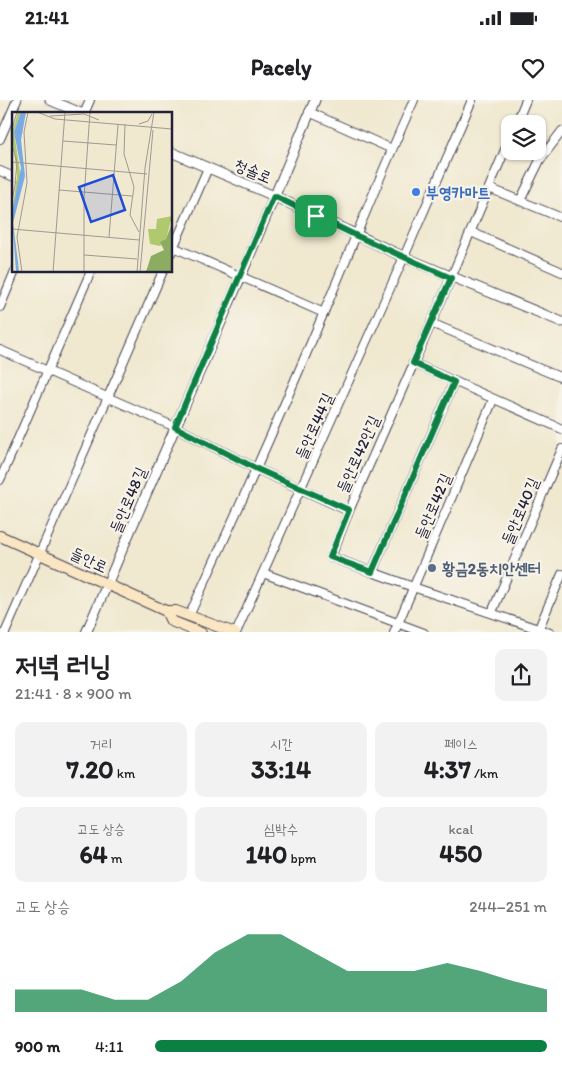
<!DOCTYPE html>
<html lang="ko">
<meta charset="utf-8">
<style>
:root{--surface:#fff;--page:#f2f2f2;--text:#202124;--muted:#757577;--accent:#0b8043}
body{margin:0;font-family:Itim,"Poor Story",sans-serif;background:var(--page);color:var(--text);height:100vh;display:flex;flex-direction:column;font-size:19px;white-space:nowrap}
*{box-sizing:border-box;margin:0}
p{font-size:16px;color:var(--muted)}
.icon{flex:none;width:28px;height:28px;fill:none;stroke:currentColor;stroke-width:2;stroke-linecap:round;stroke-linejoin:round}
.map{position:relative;height:532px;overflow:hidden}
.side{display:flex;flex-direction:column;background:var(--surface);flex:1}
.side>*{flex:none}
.fabs{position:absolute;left:501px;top:15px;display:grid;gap:10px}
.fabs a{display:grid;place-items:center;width:45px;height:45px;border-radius:10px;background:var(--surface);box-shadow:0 1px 4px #0004;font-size:25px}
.pin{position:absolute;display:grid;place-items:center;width:42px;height:42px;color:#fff;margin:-21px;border-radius:10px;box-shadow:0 2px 8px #0006}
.round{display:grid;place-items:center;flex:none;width:52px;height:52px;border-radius:10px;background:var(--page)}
.summary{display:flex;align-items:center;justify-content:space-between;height:85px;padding:0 15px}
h1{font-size:28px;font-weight:700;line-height:38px}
.figures{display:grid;grid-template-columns:repeat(3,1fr);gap:8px;height:85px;padding:5px 15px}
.figures div{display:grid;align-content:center;border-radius:10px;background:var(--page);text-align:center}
.figures b{font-size:25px;font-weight:700}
.figures small{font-size:14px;font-weight:400}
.figures p{font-size:14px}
.chart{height:140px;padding:10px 15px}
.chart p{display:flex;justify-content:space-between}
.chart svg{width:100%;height:90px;margin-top:5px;fill:var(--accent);opacity:.7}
ul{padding:0 15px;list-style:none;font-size:16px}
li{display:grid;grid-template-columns:80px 60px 1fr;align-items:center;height:38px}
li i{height:12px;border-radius:6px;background:var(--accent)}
.status{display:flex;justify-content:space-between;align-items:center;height:35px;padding:0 25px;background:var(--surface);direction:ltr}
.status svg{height:14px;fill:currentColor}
header{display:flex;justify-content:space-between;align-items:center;height:65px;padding:0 15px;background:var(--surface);font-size:22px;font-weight:700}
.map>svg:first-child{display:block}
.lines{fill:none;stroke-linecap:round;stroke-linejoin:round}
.minor-casing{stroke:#414051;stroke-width:10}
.tertiary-casing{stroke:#414051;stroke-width:11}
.secondary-casing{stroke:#414051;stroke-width:12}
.minor{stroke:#fff;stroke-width:8}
.tertiary{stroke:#fff;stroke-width:9}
.secondary{stroke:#fbe6c4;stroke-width:10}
.route-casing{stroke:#fff;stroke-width:10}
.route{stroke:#0b8043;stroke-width:6}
.shop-dot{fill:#3f7fe0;stroke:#f7f3e8;stroke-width:2}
.service-dot{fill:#5c6f8a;stroke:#f7f3e8;stroke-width:2}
.labels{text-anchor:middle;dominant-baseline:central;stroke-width:4.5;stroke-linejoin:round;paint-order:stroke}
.street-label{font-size:16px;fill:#22223b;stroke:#f7f3e8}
.shop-label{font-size:16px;font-weight:bold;fill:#366cbe;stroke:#f7f3e8;text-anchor:start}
.service-label{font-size:16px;font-weight:bold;fill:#4e5e75;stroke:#f7f3e8;text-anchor:start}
.inset-road{fill:none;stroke:#9e9994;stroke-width:1}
.view{fill:#1d4ed8;fill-opacity:0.15;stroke:#1d4ed8;stroke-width:2.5}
.inset-edge{fill:none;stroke:#22223b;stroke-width:2.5}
</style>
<div class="status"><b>21:41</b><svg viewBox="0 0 49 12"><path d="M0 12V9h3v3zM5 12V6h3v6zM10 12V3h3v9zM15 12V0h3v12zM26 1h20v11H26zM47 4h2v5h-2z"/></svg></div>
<header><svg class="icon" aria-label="back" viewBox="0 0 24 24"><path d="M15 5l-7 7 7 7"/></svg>Pacely<svg class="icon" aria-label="heart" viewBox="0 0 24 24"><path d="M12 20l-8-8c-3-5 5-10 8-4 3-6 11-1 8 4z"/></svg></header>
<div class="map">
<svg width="562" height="533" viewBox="0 0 562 533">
<rect width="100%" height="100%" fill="#f7f3e8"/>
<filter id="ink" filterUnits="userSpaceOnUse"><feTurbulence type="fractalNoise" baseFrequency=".02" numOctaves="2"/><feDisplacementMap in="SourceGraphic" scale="10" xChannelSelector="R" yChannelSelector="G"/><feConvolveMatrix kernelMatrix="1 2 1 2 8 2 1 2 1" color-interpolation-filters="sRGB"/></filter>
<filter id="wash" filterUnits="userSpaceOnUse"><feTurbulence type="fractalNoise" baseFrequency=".0096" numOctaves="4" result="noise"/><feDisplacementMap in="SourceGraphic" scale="20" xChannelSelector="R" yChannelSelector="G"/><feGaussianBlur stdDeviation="1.12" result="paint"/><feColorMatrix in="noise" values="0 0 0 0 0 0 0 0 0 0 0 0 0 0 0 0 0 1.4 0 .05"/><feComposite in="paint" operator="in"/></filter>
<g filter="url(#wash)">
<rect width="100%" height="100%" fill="#f0e8cf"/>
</g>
<g filter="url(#ink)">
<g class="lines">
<defs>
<g id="minor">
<path d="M309,12L392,49"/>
<path d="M84,14L90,0"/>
<path d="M516,24L526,0"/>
<path d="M510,38L451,178L349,411L331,457L413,487L550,533"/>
<path d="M0,39L17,0"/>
<path d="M0,71L14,77"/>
<path d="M489,88L562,118"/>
<path d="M520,101L540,60L562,31"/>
<path d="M471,132L562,172"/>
<path d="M171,146L324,213"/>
<path d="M171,153L208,68"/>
<path d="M0,207L15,171"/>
<path d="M431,223L562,278"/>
<path d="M0,250L175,327L257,369L349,411"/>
<path d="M413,263L562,329"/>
<path d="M0,380L91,171"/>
<path d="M372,472L454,282"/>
<path d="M263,473L424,533"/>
<path d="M492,512L562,349"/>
<path d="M189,516C236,415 281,314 324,212C354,142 382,70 414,0"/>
<path d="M539,528L562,474"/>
<path d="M5,533L163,171"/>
<path d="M236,533L404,157L472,0"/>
<path d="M394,533L493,300"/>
</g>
<g id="tertiary">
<path d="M50,0L83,14"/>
<path d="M171,52L274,96L404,157L562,222"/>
<path d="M86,533L241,176L315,0"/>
</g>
<g id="secondary">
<path d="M0,436L166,511H176L235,533"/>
<path d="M166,511L171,521L201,533"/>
</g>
</defs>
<use href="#minor" class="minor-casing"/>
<use href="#tertiary" class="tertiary-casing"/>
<use href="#secondary" class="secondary-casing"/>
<use href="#minor" class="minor"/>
<use href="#tertiary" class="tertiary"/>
<use href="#secondary" class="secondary"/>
</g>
</g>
<g class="lines" filter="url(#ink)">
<defs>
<path id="route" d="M274,96L357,136L451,178L413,263L454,282L372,472L330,457L349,410L257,369L175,327Z"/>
</defs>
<use href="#route" class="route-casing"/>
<use href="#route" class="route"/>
</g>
<circle class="shop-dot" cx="416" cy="92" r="5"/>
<circle class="service-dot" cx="432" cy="468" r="5"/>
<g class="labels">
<g class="street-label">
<text transform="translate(253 71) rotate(23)">청솔로</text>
<text transform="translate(314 326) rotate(-66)">들안로44길</text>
<text transform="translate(358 354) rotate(-66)">들안로42안길</text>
<text transform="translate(128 400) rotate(-67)">들안로48길</text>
<text transform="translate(433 406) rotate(-67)">들안로42길</text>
<text transform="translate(520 411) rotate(-67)">들안로40길</text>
<text transform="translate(89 460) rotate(25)">들안로</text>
</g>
<g class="shop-label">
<text x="426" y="92">부영카마트</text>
</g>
<g class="service-label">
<text x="442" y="468">황금2동치안센터</text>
</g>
</g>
<g transform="translate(12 12)">
<rect width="160" height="160" fill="#f0e8cf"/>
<path d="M6,0H9L2,20L9,66L0,102L5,64L0,21ZM160,104L154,128L148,134L138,132L136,117H144L145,107Z" fill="#b1c96e"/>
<path d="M157,106L160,109V160H134L139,144L152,138L148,130L154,127L160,111Z" fill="#8cad61"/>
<path d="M9,0H14L9,28L13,64L1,111L6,150L7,160H4L0,102L9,56L2,20Z" fill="#78abe5"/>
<path class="inset-road" d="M25,0L43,7L160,17M38,4L72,2L87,8M113,12L112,42L122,75L118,103L127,120M127,12L136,9L140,2M0,17L5,0M51,29L104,33M0,32L5,51L3,71M0,50L135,62M47,78L120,84M0,88L4,69M0,117L127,128M97,125L106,13M72,143L125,147M10,160L5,125L15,71L12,20L16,0M41,160L53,0M72,160V86L78,0M125,160L133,56L142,0M128,160L141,18"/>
<path class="view" d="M101,63L113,98L79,110L67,75Z"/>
<rect width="160" height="160" class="inset-edge"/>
</g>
</svg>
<div class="fabs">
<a><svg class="icon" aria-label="layers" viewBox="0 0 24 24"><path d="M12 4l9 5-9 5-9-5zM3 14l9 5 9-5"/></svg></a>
</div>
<div class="pin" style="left:316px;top:116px;background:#1e9e55"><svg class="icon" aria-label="arrive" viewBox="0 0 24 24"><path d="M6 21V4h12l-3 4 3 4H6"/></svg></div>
</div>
<section class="side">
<div class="summary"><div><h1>저녁 러닝</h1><p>21:41 · 8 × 900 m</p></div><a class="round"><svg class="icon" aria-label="share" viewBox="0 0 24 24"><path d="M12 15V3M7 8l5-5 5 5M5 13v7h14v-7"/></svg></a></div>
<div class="figures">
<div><p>거리</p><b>7.20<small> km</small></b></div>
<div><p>시간</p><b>33:14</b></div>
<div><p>페이스</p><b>4:37<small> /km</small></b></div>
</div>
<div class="figures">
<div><p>고도 상승</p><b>64<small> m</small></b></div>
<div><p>심박수</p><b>140<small> bpm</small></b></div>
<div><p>kcal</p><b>450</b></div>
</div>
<div class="chart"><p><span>고도 상승</span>244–251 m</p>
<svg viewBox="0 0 160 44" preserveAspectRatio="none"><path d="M0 44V33L10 33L20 33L30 38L40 38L50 29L60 15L70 6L80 6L90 15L100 24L110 24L120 24L130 20L140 24L150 29L160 33V44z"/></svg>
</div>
<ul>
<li><b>900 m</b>4:11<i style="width:100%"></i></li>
</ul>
</section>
